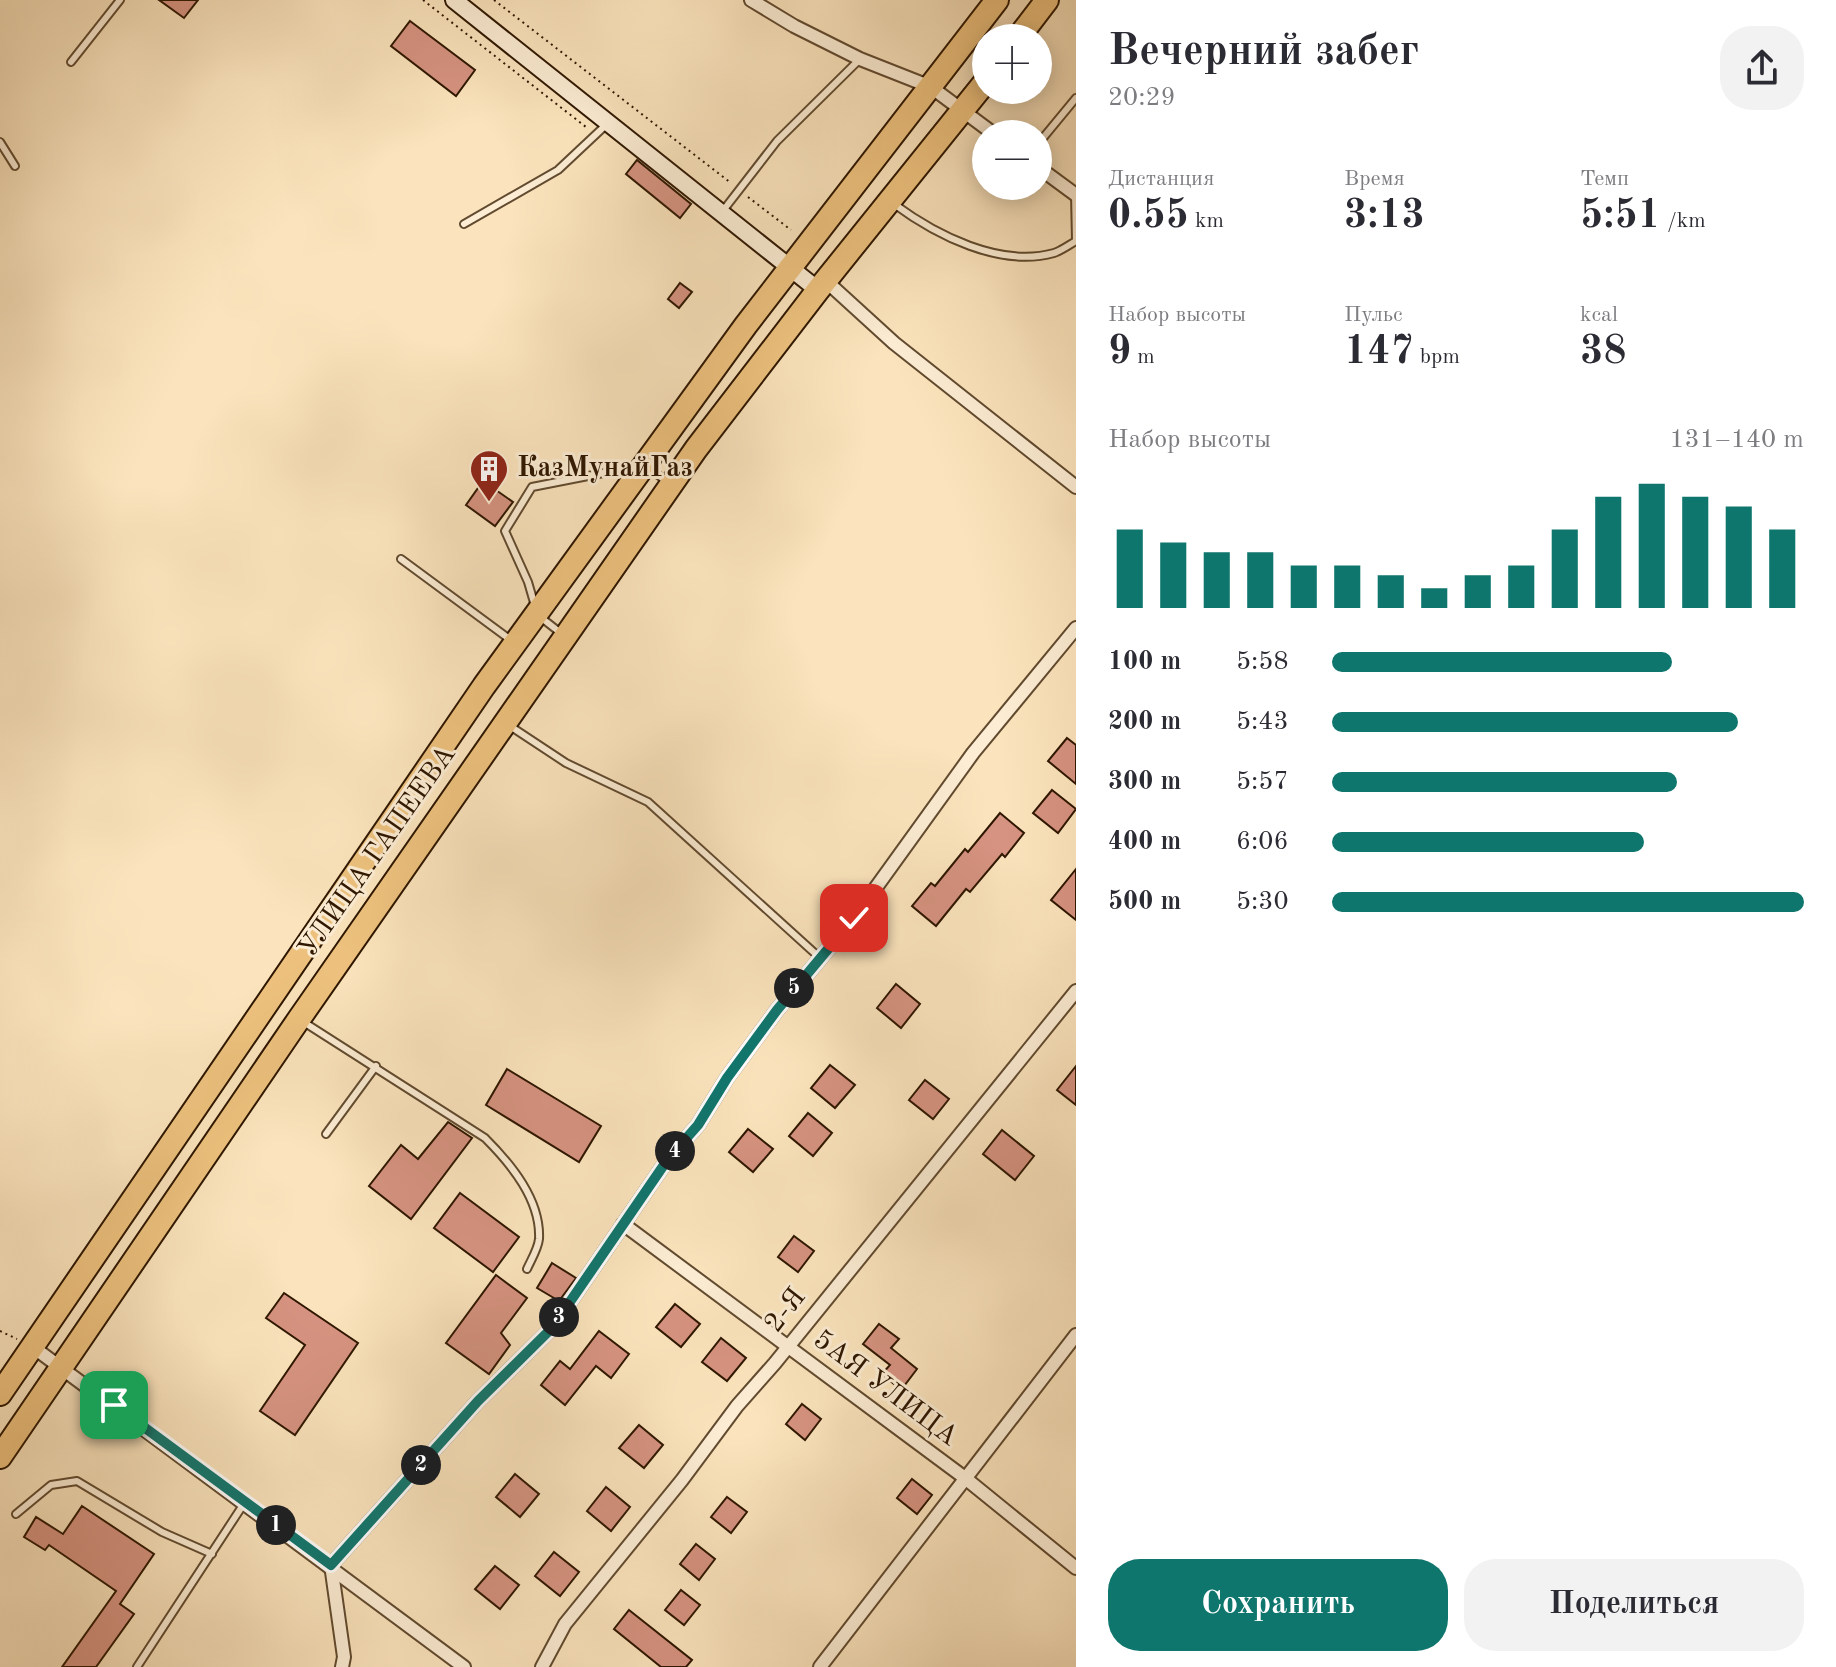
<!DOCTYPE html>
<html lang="ru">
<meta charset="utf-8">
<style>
:root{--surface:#fff;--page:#f2f2f3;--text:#2b2b33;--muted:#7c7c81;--accent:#0f766e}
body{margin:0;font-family:"Old Standard TT",serif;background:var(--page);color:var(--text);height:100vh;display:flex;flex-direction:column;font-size:30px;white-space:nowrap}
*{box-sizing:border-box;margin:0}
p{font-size:26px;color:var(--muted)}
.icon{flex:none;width:44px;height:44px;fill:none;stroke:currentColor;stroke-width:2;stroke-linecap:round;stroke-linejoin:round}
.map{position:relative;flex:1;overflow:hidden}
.side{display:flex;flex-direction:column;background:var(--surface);width:760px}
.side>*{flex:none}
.buttons{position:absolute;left:972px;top:24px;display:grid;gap:16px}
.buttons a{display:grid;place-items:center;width:80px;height:80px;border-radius:50%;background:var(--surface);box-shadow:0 4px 20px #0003;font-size:40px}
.pin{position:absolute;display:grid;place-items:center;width:68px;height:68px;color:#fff;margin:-34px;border-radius:16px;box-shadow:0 4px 12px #0006}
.km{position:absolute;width:40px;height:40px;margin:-20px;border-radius:50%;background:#222;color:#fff;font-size:22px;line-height:40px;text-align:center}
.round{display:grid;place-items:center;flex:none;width:84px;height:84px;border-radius:32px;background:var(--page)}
.headline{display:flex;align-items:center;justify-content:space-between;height:136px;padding:0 32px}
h1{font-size:44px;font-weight:600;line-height:60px}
.stats{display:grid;grid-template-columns:repeat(3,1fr);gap:12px;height:136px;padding:8px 32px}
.stats div{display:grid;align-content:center}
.stats b{font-size:40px;font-weight:600}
.stats small{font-size:22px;font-weight:400}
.stats p{font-size:22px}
.chart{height:224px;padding:16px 32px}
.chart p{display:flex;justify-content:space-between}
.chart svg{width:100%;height:144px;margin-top:8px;stroke:var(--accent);stroke-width:6}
.primary-button{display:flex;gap:16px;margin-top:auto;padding:16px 32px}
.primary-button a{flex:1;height:92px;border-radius:32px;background:var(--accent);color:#fff;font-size:32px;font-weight:600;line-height:92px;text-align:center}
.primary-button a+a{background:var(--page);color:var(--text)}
ul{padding:0 32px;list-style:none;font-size:26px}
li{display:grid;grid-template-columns:128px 96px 1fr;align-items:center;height:60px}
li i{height:20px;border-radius:10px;background:var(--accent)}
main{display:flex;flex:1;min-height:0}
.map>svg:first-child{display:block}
.building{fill:#d69381;stroke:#2e1600;stroke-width:2}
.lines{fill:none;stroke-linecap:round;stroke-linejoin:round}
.lane-casing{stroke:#614a2f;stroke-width:10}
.street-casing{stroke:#614a2f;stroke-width:16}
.secondary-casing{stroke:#2e1600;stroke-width:20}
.highway-casing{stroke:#2e1600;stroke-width:26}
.path{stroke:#2e1600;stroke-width:2;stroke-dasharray:2 4;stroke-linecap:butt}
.lane{stroke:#fcedd4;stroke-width:6}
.street{stroke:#fcedd4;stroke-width:12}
.secondary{stroke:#fcedd4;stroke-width:16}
.highway{stroke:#eec27e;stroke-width:22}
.route-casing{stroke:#fff;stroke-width:16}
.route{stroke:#0f766e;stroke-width:10}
.labels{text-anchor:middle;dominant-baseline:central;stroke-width:6;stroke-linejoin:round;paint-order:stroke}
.poi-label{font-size:28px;font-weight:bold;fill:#2e1600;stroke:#fcedd4;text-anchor:start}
.street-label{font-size:28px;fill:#2e1600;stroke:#fcedd4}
</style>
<main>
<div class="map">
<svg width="1076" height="1667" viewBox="0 0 1076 1667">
<rect width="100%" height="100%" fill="#fbe4bd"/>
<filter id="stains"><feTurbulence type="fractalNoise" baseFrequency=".0025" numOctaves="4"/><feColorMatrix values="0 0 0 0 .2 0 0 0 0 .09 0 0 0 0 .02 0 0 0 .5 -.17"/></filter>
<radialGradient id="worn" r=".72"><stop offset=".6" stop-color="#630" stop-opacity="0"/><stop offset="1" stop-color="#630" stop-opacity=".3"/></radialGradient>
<g class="building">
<path d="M159,0H198L184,18Z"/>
<path d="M410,21L475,70L456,96L391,46Z"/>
<path d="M637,160L691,204L680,218L626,174Z"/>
<path d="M680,283L692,292L679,308L668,299Z"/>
<path d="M483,481L513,502L495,526L466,505Z"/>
<path d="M1067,738L1076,745V784L1048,761Z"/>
<path d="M1052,790L1076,809L1058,833L1033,813Z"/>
<path d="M1000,813L1024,833L1005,857L1002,854L970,892L966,889L936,926L912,906L931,883L935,886L965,849L968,852Z"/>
<path d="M1076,869V920L1051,900Z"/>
<path d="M896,984L920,1004L901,1028L877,1008Z"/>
<path d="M830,1065L855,1085L835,1108L811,1088Z"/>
<path d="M1076,1066V1105L1057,1090Z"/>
<path d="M507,1069L601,1126L579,1162L486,1105Z"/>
<path d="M925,1080L949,1099L933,1119L909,1100Z"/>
<path d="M808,1113L832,1133L813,1156L789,1136Z"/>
<path d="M448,1122L472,1138L411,1219L369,1186L401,1145L418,1159Z"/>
<path d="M748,1129L773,1149L753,1172L729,1152Z"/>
<path d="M1002,1130L1034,1156L1015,1180L983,1154Z"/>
<path d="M460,1193L519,1237L493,1272L434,1228Z"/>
<path d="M794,1236L814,1251L798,1272L778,1257Z"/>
<path d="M552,1263L576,1278L559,1301L537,1288Z"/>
<path d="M496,1275L527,1298L501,1333L510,1345L489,1374L446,1343Z"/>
<path d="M284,1293L358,1343L295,1435L260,1411L305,1345L266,1318Z"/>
<path d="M675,1304L700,1324L681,1347L656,1327Z"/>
<path d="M879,1324L899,1339L891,1348L917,1369L901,1390L882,1374L890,1365L863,1344Z"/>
<path d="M599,1331L629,1354L611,1378L596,1366L565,1405L541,1385L560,1361L570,1369Z"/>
<path d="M721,1338L746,1358L727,1381L702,1362Z"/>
<path d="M802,1404L821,1419L805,1440L786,1424Z"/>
<path d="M639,1425L663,1445L644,1468L619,1448Z"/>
<path d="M515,1474L539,1494L520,1517L496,1497Z"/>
<path d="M912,1479L932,1495L917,1514L897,1498Z"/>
<path d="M606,1487L630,1507L611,1531L587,1511Z"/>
<path d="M727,1497L747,1512L731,1533L711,1517Z"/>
<path d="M82,1506L154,1554L120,1604L134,1614L96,1667H62L116,1591L49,1545L45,1550L24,1537L36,1517L63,1534Z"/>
<path d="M696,1544L715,1559L699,1580L680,1564Z"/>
<path d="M554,1552L579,1572L560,1596L535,1576Z"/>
<path d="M495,1566L519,1585L500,1609L475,1589Z"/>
<path d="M681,1590L700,1605L684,1625L665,1610Z"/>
<path d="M629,1610L692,1660L686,1667H661L614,1629Z"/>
</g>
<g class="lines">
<defs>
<g id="lane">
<path d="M71,62L120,0"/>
<path d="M0,142L15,166"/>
<path d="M1038,144L1076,98"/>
<path d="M894,204C936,235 1000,268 1054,253C1061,251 1069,245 1076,241L1075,194"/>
<path d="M722,212L777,141L860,59"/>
<path d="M464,224L558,170L607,124"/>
<path d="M648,468L668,482"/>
<path d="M401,559L512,641"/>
<path d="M535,606L528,582L505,531L532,487L634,467"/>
<path d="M539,616L562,634"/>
<path d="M510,726L566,763L648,802L819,957"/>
<path d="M302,1021L485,1138C511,1164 541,1200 539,1239C538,1249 531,1260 527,1269"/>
<path d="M326,1134L376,1066"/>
<path d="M16,1514L51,1485L77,1481L162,1532L212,1554"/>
<path d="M137,1667L245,1502"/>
</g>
<g id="street">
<path d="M751,0L794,26L860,59L931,87L994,134"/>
<path d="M1038,167L1076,195"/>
<path d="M826,281L894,343L1076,487"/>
<path d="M623,1224L965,1478L1076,1568"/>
<path d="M33,1347L464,1667"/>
<path d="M342,1667L344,1657L331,1565L478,1401L552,1328L668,1159L698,1125L727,1078L777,1010L854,918L973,753L1076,628"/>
<path d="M542,1667L565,1624L682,1480L737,1406L775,1363L1076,991"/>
<path d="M820,1667L1076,1335"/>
</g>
<path id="secondary" d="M454,0L818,290"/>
<g id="highway">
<path d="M1018,38L1047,0"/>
<path d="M0,1394L484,686L746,325L997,0"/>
<path d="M0,1457L299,1019L696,449L818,290L986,81"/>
</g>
</defs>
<use href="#lane" class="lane-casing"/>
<use href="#street" class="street-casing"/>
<use href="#secondary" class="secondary-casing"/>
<use href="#highway" class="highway-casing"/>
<g class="path">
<path d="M423,0L586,127"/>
<path d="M494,0L731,183"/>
<path d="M748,197L791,230"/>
<path d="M0,1331L17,1339"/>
</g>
<use href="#lane" class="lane"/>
<use href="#street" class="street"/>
<use href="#secondary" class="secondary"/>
<use href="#highway" class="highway"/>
</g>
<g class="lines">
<defs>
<path id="route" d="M114,1405L331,1565L478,1401L552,1328L668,1159L698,1125L727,1078L777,1010L854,918"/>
</defs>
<use href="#route" class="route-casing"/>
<use href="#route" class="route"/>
</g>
<defs>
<symbol id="building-pin" viewBox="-11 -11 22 30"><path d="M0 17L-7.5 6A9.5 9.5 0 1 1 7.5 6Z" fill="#8f2418" stroke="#fcedd4"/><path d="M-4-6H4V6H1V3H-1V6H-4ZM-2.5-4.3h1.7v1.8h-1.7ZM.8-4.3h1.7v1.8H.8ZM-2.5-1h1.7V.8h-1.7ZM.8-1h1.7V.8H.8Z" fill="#fff"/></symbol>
</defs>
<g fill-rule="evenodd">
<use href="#building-pin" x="467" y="447" width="44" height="60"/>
</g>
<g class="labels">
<g class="poi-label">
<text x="517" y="469">КазМунайГаз</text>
</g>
<g class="street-label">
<text transform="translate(378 852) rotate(-55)">УЛИЦА ГАПЕЕВА</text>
<text transform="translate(786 1311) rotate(-52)">2-Я</text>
<text transform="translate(885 1389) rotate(37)">5АЯ УЛИЦА</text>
</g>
</g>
<rect width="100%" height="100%" filter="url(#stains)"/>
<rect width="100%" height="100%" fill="url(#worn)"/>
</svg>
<div class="buttons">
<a>+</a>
<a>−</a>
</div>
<div class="pin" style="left:114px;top:1405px;background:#1e9e55"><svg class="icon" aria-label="arrive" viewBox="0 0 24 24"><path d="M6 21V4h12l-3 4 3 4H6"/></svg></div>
<div class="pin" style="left:854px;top:918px;background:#d93025"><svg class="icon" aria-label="check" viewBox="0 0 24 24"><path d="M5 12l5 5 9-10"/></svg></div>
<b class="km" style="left:276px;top:1525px">1</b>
<b class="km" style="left:421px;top:1465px">2</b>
<b class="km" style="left:559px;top:1317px">3</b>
<b class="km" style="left:675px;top:1151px">4</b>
<b class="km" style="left:794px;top:988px">5</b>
</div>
<section class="side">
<div class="headline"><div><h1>Вечерний забег</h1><p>20:29</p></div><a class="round"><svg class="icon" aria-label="share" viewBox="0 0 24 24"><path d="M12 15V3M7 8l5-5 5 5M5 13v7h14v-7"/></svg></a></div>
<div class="stats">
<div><p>Дистанция</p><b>0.55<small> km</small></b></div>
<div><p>Время</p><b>3:13</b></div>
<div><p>Темп</p><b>5:51<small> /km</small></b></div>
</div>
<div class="stats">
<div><p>Набор высоты</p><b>9<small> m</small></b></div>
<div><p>Пульс</p><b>147<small> bpm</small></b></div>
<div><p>kcal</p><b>38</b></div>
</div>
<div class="chart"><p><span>Набор высоты</span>131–140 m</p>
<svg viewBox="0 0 160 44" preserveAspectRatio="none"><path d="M5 44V20M15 44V24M25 44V27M35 44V27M45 44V31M55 44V31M65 44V34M75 44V38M85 44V34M95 44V31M105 44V20M115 44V10M125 44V6M135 44V10M145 44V13M155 44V20"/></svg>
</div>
<ul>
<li><b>100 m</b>5:58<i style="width:72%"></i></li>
<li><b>200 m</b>5:43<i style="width:86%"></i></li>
<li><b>300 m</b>5:57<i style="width:73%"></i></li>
<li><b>400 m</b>6:06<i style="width:66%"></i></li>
<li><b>500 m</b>5:30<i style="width:100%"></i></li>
</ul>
<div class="primary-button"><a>Сохранить</a><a>Поделиться</a></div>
</section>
</main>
